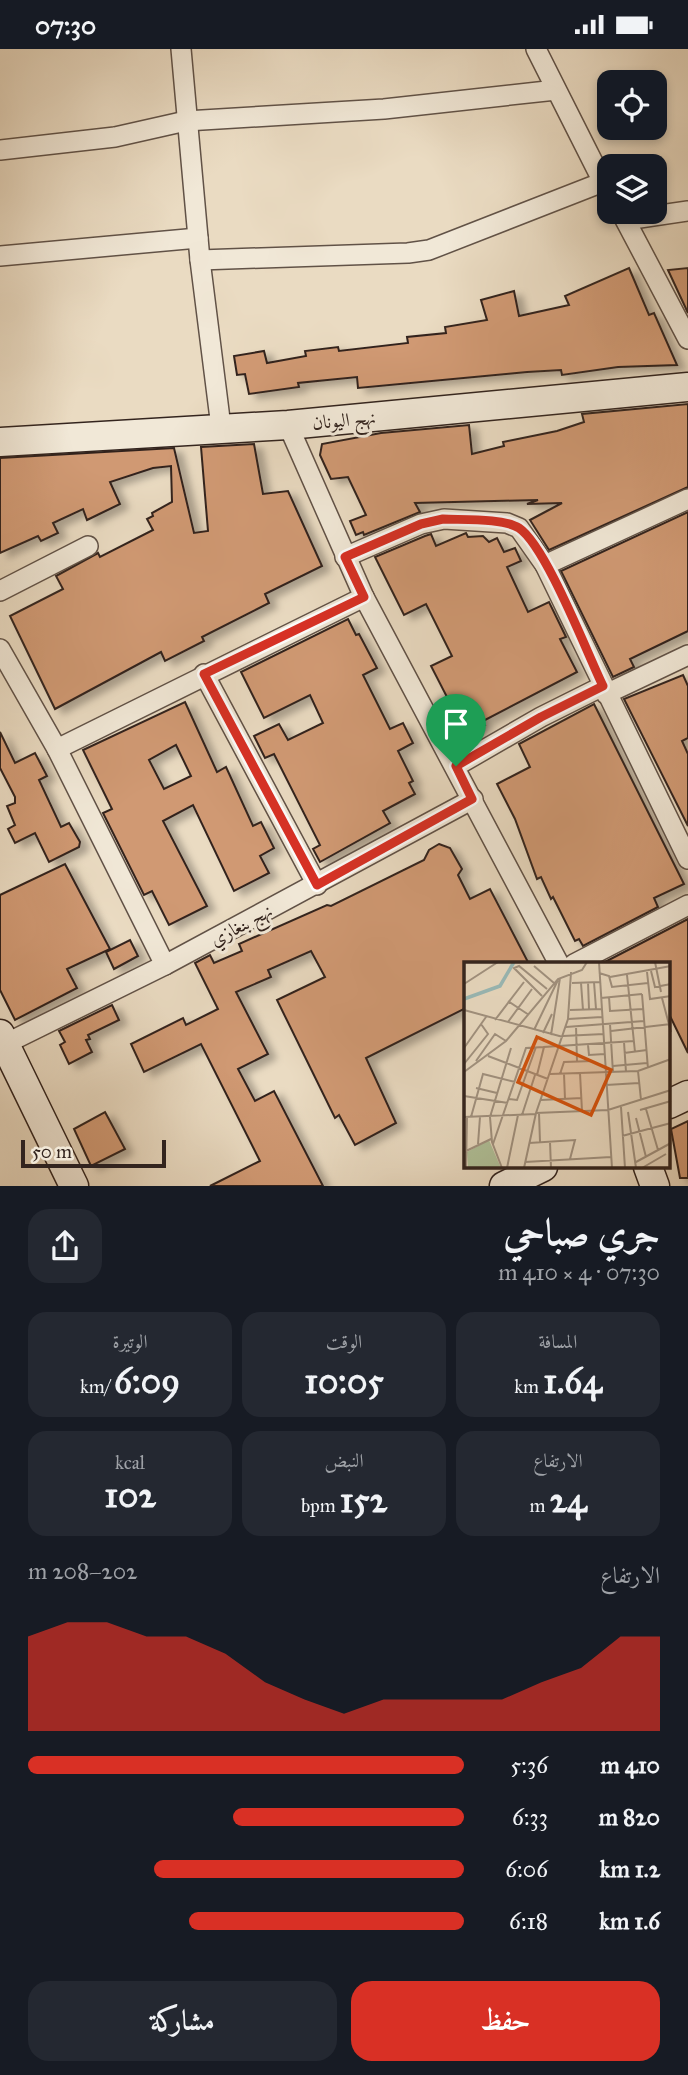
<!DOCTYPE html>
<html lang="ar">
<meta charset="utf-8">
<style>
:root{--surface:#171b24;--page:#242831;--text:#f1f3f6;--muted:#9ea1a6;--accent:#d93025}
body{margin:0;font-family:"IM FELL Great Primer",Amiri,serif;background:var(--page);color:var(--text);direction:rtl;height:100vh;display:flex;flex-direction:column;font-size:26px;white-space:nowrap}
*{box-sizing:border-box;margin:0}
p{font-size:23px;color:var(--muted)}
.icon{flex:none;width:38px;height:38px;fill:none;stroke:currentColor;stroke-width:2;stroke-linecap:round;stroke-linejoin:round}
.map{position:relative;height:1137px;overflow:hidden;direction:ltr}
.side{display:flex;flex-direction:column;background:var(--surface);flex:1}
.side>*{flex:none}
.tools{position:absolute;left:597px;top:21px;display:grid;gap:14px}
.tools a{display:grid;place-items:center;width:70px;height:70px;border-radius:14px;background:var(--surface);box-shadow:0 4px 10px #0003;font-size:35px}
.scale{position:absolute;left:21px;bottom:18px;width:145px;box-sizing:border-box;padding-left:7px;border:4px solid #33241e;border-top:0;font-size:19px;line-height:24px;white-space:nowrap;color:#33241e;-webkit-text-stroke:5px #f1e8d7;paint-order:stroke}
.pin{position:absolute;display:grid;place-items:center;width:60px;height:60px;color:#fff;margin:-72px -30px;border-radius:50% 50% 50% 0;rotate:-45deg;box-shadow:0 0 7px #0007}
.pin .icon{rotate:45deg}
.round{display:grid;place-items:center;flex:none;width:74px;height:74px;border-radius:21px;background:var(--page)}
.head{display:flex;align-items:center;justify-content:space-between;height:119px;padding:0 28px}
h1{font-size:38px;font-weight:800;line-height:52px}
.figures{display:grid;grid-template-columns:repeat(3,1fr);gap:10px;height:119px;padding:7px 28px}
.figures div{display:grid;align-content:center;border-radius:18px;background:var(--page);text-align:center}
.figures b{font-size:35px;font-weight:800}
.figures small{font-size:19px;font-weight:400}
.figures p{font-size:19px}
.chart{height:196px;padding:14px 28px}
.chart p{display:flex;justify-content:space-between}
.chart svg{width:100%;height:126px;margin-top:7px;fill:var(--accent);opacity:.7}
.cta{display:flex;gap:14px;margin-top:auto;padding:14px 28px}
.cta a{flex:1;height:80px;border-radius:21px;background:var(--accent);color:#fff;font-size:28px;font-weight:800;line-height:80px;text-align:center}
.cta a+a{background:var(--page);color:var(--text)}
ul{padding:0 28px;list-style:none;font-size:23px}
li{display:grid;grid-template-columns:112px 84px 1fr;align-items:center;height:52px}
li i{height:18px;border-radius:9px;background:var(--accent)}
.status{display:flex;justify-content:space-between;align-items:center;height:49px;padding:0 35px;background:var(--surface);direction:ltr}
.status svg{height:19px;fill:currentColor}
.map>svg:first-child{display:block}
.building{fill:#d09973;stroke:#33241e;stroke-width:2;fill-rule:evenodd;filter:url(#shadow)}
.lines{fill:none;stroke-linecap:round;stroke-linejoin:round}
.street-casing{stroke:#615247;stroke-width:22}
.secondary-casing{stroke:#33241e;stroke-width:31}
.street{stroke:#f1e8d7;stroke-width:19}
.secondary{stroke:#f1e8d7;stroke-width:28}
.route-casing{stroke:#fff;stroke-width:14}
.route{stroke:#d93025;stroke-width:9}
.labels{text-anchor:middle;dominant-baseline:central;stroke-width:6;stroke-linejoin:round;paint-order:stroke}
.street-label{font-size:19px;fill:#33241e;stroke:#f1e8d7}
.inset-river{fill:none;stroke:#99bab8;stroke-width:3.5}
.inset-road{fill:none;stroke:#a19280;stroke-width:2}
.view{fill:#d6540e;fill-opacity:0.15;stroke:#d6540e;stroke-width:3.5}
.inset-edge{fill:none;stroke:#33241e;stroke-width:3.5}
</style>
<div class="status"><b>07:30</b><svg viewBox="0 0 49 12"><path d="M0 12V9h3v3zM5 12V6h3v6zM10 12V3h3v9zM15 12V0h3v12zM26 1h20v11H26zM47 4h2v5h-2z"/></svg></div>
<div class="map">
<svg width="688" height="1137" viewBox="0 0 688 1137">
<defs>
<filter id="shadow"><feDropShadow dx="8" dy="4.5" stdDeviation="3.5" flood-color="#0004"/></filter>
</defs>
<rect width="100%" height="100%" fill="#eadbc2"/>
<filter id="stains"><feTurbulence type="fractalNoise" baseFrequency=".00286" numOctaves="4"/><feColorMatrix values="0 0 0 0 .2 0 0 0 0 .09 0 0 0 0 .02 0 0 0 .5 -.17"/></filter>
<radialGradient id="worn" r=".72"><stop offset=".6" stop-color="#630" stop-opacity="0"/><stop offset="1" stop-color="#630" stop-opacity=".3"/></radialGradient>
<g class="building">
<path d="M629,219L649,266L654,264L677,316L618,318L562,326L561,321L527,323L358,339L357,328L298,334L299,338L249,345L245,325L237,326L234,307L264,302L267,314L306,307L305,302L338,298L339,302L408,294L407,288L446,284L445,278L487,271L481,251L514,242L519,267L569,256L565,247Z"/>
<path d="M688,219V264L668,221Z"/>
<path d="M688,355V438L549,501L530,471L562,454L527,455L538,451L415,454L420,463L364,486L363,483L356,486L350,472L366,466L348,428L331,430L320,406L322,395L381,384L469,376L472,405L504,397L503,393L557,382L584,373L582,365Z"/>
<path d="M254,395L263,445L288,442L322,517L265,545L269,554L202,588L204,592L165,612L161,603L55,660L10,567L63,540L56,527L98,504L100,508L153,481L147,470L153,467L152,464L172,453L171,417L153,419L110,433L120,455L87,471L83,460L53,474L58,484L41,492L38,487L0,504V409L174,399L194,484L208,482L201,398Z"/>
<path d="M688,463V582L630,610L634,618L613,628L561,522Z"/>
<path d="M466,484L468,488L483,487L489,493L497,489L504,503L515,499L521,512L507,518L528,563L549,553L566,588L560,590L577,623L483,672L485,676L466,685L431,617L452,607L426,555L404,566L375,508L425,487L431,485L436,497Z"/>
<path d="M348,570L356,586L359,585L377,619L363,626L390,680L403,674L413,694L398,702L413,732L409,734L415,745L383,762L390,774L320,813L313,800L320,796L274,705L265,709L254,687L279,675L288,691L323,674L310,646L264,669L241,623Z"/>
<path d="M683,626L688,637V689L682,692L688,705V777L624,650Z"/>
<path d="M185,653L217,723L226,718L253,777L261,773L274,799L260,807L269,824L234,842L193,756L163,772L207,857L169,876L152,842L144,846L103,764L112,760L83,701ZM176,696L191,727L164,740L149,711Z"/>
<path d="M594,655L684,835L654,849L658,858L583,897L579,890L575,892L553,848L551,850L541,828L537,830L515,770L497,735L530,718L519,695Z"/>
<path d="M0,683L15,714L35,704L47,727L39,731L61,778L69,774L80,793L79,798L49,813L35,784L15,794L8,780L15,776L7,757L15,754V748L0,719Z"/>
<path d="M439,795L450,799L462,820L458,826L470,850L490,840L529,915H466V959L366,1009L396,1074L355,1096L339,1066L335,1069L277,951L325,928L311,902L268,921L271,928L236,943L268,1005L238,1020L255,1052L274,1042L323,1137H210L260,1112L201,995L144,1023L131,995L183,969L186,976L218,960L195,914L210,906L214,914L242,902L239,895L327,856L331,857L424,811L429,801Z"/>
<path d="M65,815L110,900L67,920L77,939L15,971L0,941V846Z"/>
<path d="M688,870V1004L669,965V915H601Z"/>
<path d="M130,891L138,907L114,920L106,903Z"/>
<path d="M112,956L119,971L88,986L90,990L86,991L92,1003L69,1015L60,996L65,993L59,982Z"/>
<path d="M105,1063L125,1100L91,1117L74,1080Z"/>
<path d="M688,1072V1129H680L671,1080Z"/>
</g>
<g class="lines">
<defs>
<g id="street">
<path d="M181,0L200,211L221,378"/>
<path d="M536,0L603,133"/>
<path d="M0,101L115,88L186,72L384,60L556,41"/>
<path d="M621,163L688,290"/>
<path d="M626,171L688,162"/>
<path d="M0,207L198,189"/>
<path d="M200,211L408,204L429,201L603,133L609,143"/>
<path d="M288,376L364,548L559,915"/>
<path d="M345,508L421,475L444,470L507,474L519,479L545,516L688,810"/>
<path d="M545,516L688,450"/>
<path d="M0,542L88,497"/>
<path d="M0,600L57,700L165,916"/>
<path d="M204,625L317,836"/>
<path d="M606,645L688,606"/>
<path d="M57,700L364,548"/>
<path d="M456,717L541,668L603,637"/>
<path d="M574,915L688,856"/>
<path d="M5,995L165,916L473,750"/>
</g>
<g id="secondary">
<path d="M0,393L288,376L688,338"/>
<path d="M0,985L74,1137"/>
<path d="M669,1055L688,1046"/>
<path d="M648,1118L655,1137"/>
<path d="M504,1137L543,1118"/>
</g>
</defs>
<use href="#street" class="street-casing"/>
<use href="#secondary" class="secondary-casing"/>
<use href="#street" class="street"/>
<use href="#secondary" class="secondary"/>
</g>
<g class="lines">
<defs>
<path id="route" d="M443,470C462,471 504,469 519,479C546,497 587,604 603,637L541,668L456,717L472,750L317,836L204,625L364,548L345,508L421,475Z"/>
</defs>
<use href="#route" class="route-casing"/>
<use href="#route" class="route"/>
</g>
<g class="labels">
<g class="street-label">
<text transform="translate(344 371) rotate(-5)">نهج اليونان</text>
<text transform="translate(241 876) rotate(-28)">نهج بنغازي</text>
</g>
</g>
<g transform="translate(464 913)">
<rect width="206" height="206" fill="#eadbc2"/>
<path d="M25,178L37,206H4L3,190Z" fill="#b0c199"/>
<path class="inset-river" d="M0,37L36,24L50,0"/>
<path class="inset-road" d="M135,0L148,206M191,0L197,30M70,4L90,21M187,9L191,25L207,22M183,10L186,37L207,34M135,11L145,14L148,25L184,21M163,13L171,90M146,15L207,4M124,20L125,47M130,20L132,47M108,21L136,20M117,21L119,48M0,22L34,0M178,32L184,107M78,34L50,6L55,4L83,27M145,35L146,49L179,47M137,36L178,32M198,36L207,70M44,39L65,53M0,48L99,75M106,48L138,47M104,57L138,55M31,58L60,20M44,60L68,27M146,62L149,111M112,64L113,99M102,65L180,59M70,68L94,18M147,69L207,62M79,71L88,52M87,73L96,16M99,74L140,72M160,80L162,110M124,83L125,93L141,92M0,86L22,55M160,91L183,88M24,94L84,117M12,99L31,72L42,79M0,102L24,72L17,62M149,104L183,101M174,109L177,138M0,110L42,79L94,17L118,8L123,0M116,111L118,149M86,112L174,109L207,97M96,112L100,100L129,99M100,112L101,137M73,113L80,85L170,79M142,123L175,121M12,126L33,131M0,134L44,141M45,137L53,138L72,85M77,138L118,136M157,145L161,206M182,147L194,188M176,148L207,139M164,150L172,206M72,151L144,148L207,128M75,151L76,180M58,153L71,113M0,155L72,152M7,155L19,112L51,120M172,156L182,195M158,174L207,161M86,180L87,206M65,181L111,178L106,197M14,182L16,155M29,182L62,86L80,85M0,190L27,177M61,200L147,195M172,200L207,181M2,206L3,155M38,206L28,180L26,155L47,86M43,206L54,153M60,206L72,151L104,57L107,10M178,206L202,192"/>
<path class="view" d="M73,75L147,108L127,153L54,120Z"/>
<rect width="206" height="206" class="inset-edge"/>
</g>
<rect width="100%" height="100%" filter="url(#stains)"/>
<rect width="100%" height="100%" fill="url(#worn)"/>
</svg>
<div class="tools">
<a><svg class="icon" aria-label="locate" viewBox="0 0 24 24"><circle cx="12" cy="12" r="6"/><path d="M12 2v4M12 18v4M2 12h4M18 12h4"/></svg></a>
<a><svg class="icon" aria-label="layers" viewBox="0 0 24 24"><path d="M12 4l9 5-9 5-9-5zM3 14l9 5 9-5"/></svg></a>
</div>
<div class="scale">50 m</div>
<div class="pin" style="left:456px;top:717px;background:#1e9e55"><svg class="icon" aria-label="arrive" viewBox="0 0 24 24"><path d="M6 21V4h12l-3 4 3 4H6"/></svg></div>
</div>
<section class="side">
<div class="head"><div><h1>جري صباحي</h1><p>07:30 · 4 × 410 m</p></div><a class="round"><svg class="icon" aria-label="share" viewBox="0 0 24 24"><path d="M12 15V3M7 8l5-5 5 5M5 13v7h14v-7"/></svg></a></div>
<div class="figures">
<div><p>المسافة</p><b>1.64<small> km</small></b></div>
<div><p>الوقت</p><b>10:05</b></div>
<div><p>الوتيرة</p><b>6:09<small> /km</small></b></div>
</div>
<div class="figures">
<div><p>الارتفاع</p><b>24<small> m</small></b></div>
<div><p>النبض</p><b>152<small> bpm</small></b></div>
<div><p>kcal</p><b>102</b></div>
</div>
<div class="chart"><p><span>الارتفاع</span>202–208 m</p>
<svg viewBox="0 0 160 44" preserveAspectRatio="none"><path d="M0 44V11L10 6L20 6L30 11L40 11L50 17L60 27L70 33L80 38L90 33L100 33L110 33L120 33L130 27L140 22L150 11L160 11V44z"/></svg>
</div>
<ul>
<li><b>410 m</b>5:36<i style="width:100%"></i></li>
<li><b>820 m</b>6:33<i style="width:53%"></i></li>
<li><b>1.2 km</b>6:06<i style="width:71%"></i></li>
<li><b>1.6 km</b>6:18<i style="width:63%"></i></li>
</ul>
<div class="cta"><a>حفظ</a><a>مشاركة</a></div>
</section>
